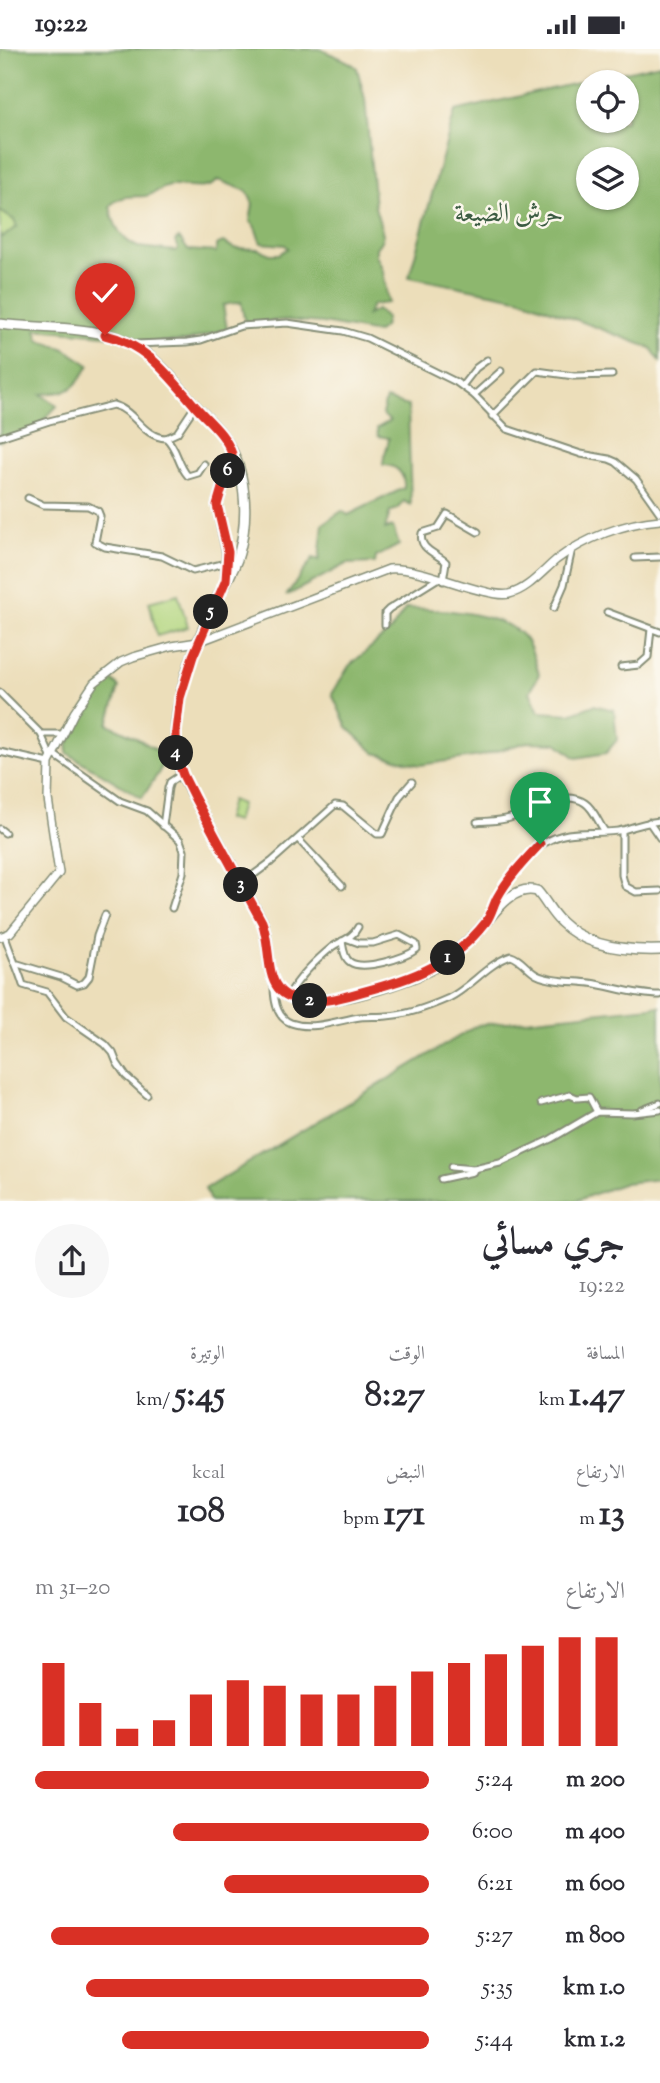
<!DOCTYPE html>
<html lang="ar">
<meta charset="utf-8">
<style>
:root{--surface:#fff;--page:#f7f7f7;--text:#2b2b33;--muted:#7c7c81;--accent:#d93025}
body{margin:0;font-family:"Sorts Mill Goudy",Amiri,serif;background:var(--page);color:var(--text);direction:rtl;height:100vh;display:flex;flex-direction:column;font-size:26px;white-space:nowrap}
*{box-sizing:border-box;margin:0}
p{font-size:23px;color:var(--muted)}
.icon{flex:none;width:38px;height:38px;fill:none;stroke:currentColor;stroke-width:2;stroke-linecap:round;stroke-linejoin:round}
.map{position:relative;height:1152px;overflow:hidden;direction:ltr}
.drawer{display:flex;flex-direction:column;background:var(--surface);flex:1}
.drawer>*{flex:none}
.buttons{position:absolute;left:576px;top:21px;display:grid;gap:14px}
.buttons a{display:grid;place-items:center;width:63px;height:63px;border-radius:50%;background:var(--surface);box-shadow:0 2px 5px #0004;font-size:35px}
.pin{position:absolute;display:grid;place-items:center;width:60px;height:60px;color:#fff;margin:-72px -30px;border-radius:50% 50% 50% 0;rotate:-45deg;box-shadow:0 0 7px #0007}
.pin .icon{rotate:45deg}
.km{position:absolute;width:35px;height:35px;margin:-18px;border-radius:50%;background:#222;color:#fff;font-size:19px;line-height:35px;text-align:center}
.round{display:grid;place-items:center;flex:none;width:74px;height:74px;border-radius:37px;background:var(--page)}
.summary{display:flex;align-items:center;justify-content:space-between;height:119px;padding:0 35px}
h1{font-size:38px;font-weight:700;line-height:52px}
.figures{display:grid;grid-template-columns:repeat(3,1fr);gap:10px;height:119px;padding:7px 35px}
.figures div{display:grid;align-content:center}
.figures b{font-size:35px;font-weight:700}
.figures small{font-size:19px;font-weight:400}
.figures p{font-size:19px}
.chart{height:196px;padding:14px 35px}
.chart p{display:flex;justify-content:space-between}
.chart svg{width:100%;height:126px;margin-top:7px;stroke:var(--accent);stroke-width:6}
ul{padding:0 35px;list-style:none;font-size:23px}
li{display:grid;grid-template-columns:112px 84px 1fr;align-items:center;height:52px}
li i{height:18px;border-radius:9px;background:var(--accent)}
.status{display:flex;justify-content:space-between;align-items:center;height:49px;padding:0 35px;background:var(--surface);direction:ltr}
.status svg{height:19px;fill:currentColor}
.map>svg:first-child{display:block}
.green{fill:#b2d67f;stroke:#688a5a;stroke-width:2}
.forest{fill:#8db76e;stroke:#567a51;stroke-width:2;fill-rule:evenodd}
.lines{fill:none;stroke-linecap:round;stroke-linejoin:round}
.minor-casing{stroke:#868e77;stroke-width:9}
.tertiary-casing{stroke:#868e77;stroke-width:10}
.primary-casing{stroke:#868e77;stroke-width:12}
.minor{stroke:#fff;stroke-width:5}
.tertiary{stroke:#fff;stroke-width:7}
.primary{stroke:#fff;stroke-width:9}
.route-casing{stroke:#fff;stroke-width:14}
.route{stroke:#d93025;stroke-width:9}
.labels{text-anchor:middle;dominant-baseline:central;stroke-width:5;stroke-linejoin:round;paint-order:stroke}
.park-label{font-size:26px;fill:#3c5c43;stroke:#fbf7ec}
</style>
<div class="status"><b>19:22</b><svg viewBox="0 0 49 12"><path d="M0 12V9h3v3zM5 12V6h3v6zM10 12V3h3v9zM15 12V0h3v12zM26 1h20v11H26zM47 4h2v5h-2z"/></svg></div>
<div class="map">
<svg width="660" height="1152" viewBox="0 0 660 1152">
<rect width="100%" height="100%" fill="#fbf7ec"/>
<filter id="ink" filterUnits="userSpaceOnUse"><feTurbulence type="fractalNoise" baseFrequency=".0143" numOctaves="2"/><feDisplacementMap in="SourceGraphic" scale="14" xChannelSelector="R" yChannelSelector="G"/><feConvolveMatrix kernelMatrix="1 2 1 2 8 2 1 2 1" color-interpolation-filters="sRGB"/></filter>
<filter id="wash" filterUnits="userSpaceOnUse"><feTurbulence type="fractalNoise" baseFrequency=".00686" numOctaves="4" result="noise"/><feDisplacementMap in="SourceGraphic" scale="28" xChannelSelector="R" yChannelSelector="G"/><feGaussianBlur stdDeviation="1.57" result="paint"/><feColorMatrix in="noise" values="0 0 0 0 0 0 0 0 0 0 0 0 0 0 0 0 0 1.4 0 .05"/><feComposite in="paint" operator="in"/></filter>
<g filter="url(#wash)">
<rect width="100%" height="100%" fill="#ecdeba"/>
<g class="green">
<path d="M0,162L14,171L17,178L3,188L0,187Z"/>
<path d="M178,545L188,578L157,587L149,553Z"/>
<path d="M231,751L241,755L236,773L226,770Z"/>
</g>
<g class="forest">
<path d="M0,0H320C333,7 346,9 357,19L365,50L375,158L383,185L381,192L376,199V206L383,222L388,254L372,256L367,266L377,261L386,269L384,278L377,284L323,274L283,271L245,275L241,253L223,256L227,280L187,292L136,294L117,287L36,280L39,291L65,300L89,316C73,343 72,342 41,345L57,357L35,380L0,392V187L3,188L17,178L14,171L0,162ZM218,131L247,142L253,155L250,172C258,178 256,186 261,194L285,196L288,199L279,205H270L258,200L234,199L223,193L216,196V203L188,201L179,189L175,192L178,200L175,202L138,198C120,191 113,175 110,157C119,146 132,148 145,147C154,146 161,138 171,137C186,136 207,144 218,131Z"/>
<path d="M660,15V312L651,299L522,250L409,228L455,62ZM626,33V72H588V33ZM626,110V149H588V110Z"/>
<path d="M386,350L408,357L411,456L404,452L397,460L390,463L385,480L393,478L399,496L376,508L375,514L346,515L286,547L313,509L319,511L323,475L342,462L348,466L404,439C405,425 397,416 383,416C383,406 388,399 389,389L378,387L377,379L390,372L382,365Z"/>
<path d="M406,559C438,560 511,563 528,594C533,604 536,615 539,625L530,643L539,663L570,665L594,656L614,661L617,691L606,704L576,709L557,694L527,693L480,707L420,716L375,704L347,678L332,645L349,617L391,581Z"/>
<path d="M110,629L119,638L108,675L135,688L166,707L159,723L142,749L67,704L68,695L79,676L84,661L95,644Z"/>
<path d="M660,957V1130L625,1134L575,1152H210L205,1140L478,976Z"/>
</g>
</g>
<g filter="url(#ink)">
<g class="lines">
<defs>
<g id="minor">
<path d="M135,295L187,293L201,291L241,277L287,274L343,282L367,289L456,333L474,346L507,380L581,405L609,410L616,413L636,430L660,464"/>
<path d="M462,337L476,319L487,311"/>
<path d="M474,346L501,322"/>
<path d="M492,367L537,322L574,327L612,326"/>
<path d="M0,388L49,372L113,356C135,361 142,388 166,389L177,384L195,357"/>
<path d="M166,389C178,400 177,415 188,427L198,424L204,415"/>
<path d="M28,449L43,456L88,457L98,462L100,467L95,493L105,498L162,507L193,522L229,513"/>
<path d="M635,509L660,508"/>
<path d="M443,532L446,513C436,504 418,500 422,484L438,479L447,465L478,483"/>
<path d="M554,559L564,536L572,500"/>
<path d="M607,563L660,583"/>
<path d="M385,576V564L389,560L437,530"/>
<path d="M621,618L639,616L648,608L651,580"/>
<path d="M0,644L41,685L51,708"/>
<path d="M41,685H63"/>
<path d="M0,703L49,714"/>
<path d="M53,705L120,752L147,762L180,791L184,802L183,824L172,859"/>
<path d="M477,773C488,772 500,772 510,769C532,762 563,739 585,754C594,760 598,773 604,781"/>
<path d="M649,773L660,789"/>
<path d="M163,777L168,739L170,733L182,725"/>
<path d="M0,780L5,784"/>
<path d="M622,781V826L625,837L636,843L660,842"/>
<path d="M298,790L342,837"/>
<path d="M241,835L271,813L335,756L343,757L377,785H382L399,748L412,733"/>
<path d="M490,864C504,832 531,791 568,785C585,782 607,785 623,781C635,777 647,773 660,772"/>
<path d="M5,887C10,904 18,919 23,936L47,943L66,968L105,995L113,1004L117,1014L126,1027L147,1046"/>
<path d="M342,892C343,899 344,909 350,913C363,922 405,909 417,900L416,895L399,886L373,894H359L348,890"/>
<path d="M18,915L61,928L77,936L84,934L89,928L97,887L105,866"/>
<path d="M274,937C274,951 277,969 291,974C313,982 339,971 360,968C369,967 378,968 387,967C407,966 431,957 449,949C471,938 487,915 511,907C522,910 527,921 537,926C552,933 574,932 590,934C614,938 636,946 660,946"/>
<path d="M288,947C299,928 315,912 332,898C342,891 352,890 358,878"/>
<path d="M541,1054L570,1046L577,1049L589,1048L597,1063"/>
<path d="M642,1061L660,1054"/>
<path d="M451,1118L474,1120L500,1114L551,1090L597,1063L633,1064L660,1061"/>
<path d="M441,1130L473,1123L474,1120"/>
</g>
<path id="tertiary" d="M0,888L10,884L59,824L48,750L49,714L74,664L94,634L121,613L133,608L172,597L198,593L389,520C417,518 455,536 483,542C491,544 501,547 509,545C527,541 542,523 556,511C585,489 624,474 660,471"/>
<g id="primary">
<path d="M0,275C38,280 79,277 115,288C146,298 169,324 188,348C199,362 213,373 223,387C247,419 249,467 239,504C235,521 224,536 216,551C195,597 171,652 176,703C178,725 193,747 204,766C223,801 243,837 262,872C270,892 266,925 278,940C303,970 409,934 437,917C450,909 462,897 474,886C490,871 510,834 537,842C546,852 551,864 561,873C586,898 627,902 660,901"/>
<path d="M226,529L227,503L217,456L232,405"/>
</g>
</defs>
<use href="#minor" class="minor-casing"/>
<use href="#tertiary" class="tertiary-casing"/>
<use href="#primary" class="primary-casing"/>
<use href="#minor" class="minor"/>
<use href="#tertiary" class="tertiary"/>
<use href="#primary" class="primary"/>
</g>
</g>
<g class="lines" filter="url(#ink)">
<defs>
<path id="route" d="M105,286C146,295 169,327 195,357C209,373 225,384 232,405L217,456L228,503L226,531L193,607L180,649L176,682V706L183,726L195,750L262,873C270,892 266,925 278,939C292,957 324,953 343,948C399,933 448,922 486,873C491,866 493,857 497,849C508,829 524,812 540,795"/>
</defs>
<use href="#route" class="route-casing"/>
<use href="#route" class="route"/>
</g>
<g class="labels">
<g class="park-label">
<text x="509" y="165">حرش الضيعة</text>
</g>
</g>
</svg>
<div class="buttons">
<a><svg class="icon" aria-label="locate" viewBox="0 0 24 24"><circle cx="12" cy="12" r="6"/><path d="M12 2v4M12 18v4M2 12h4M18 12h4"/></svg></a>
<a><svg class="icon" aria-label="layers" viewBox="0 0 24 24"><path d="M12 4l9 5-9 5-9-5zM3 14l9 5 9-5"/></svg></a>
</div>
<div class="pin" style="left:540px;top:795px;background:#1e9e55"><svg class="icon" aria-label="arrive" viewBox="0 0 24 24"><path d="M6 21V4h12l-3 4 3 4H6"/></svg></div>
<div class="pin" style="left:105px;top:286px;background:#d93025"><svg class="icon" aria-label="check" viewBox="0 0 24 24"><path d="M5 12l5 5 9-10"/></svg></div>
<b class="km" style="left:448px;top:909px">1</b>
<b class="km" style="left:310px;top:952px">2</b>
<b class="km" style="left:241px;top:836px">3</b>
<b class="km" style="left:176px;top:704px">4</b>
<b class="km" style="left:211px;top:563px">5</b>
<b class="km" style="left:228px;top:422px">6</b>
</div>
<section class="drawer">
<div class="summary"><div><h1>جري مسائي</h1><p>19:22</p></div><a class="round"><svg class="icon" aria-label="share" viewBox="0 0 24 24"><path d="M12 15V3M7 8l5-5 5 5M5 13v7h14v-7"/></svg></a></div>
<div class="figures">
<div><p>المسافة</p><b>1.47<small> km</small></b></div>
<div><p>الوقت</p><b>8:27</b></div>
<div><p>الوتيرة</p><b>5:45<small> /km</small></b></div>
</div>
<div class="figures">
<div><p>الارتفاع</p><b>13<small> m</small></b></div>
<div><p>النبض</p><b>171<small> bpm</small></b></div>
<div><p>kcal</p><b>108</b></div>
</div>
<div class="chart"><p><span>الارتفاع</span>20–31 m</p>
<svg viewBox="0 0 160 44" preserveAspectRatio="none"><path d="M5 44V15M15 44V29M25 44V38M35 44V35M45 44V26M55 44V21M65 44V23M75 44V26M85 44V26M95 44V23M105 44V18M115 44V15M125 44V12M135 44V9M145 44V6M155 44V6"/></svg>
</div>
<ul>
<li><b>200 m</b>5:24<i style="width:100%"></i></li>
<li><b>400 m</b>6:00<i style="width:65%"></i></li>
<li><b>600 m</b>6:21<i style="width:52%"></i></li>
<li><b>800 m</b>5:27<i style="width:96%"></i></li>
<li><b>1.0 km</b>5:35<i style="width:87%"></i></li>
<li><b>1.2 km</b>5:44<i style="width:78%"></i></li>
</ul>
</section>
